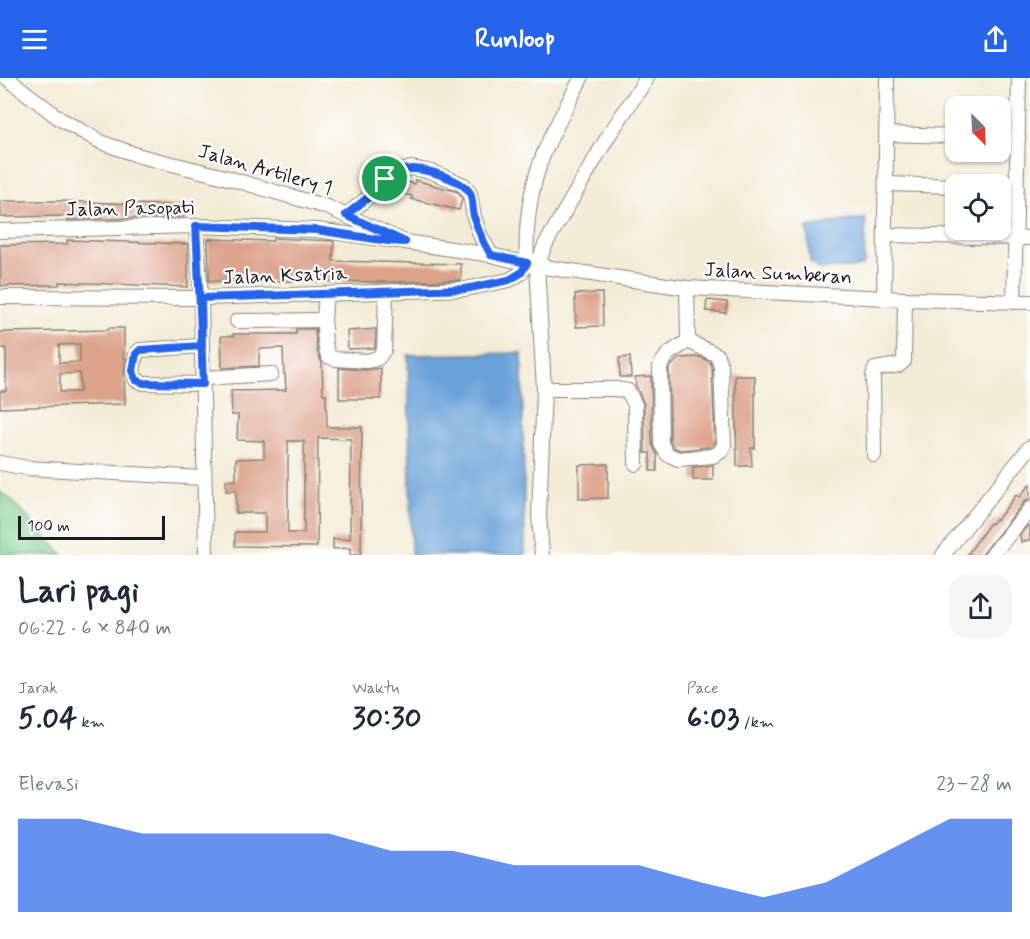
<!DOCTYPE html>
<html lang="id">
<meta charset="utf-8">
<style>
:root{--surface:#fff;--page:#f6f6f7;--text:#1f2937;--muted:#747a83;--accent:#2563eb}
body{margin:0;font-family:Mynerve,sans-serif;background:var(--page);color:var(--text);height:100vh;display:flex;flex-direction:column;font-size:22px;white-space:nowrap}
*{box-sizing:border-box;margin:0}
p{font-size:20px;color:var(--muted)}
.icon{flex:none;width:33px;height:33px;fill:none;stroke:currentColor;stroke-width:2;stroke-linecap:round;stroke-linejoin:round}
.map{position:relative;height:477px;overflow:hidden}
.details{display:flex;flex-direction:column;background:var(--surface);flex:1}
.details>*{flex:none}
.needle{width:39px;rotate:156deg}
.controls{position:absolute;left:945px;top:18px;display:grid;gap:12px}
.controls a{display:grid;place-items:center;width:66px;height:66px;border-radius:12px;background:var(--surface);box-shadow:0 2px 4px #0004;font-size:30px}
.scale{position:absolute;left:18px;bottom:15px;width:147px;box-sizing:border-box;padding-left:6px;border:3px solid #1c1c1c;border-top:0;font-size:16px;line-height:21px;white-space:nowrap;color:#1c1c1c;-webkit-text-stroke:4px #fff;paint-order:stroke}
.pin{position:absolute;display:grid;place-items:center;width:51px;height:51px;color:#fff;margin:-26px;border:3px solid #fff;border-radius:50%;box-shadow:0 2px 6px #0007}
.round{display:grid;place-items:center;flex:none;width:63px;height:63px;border-radius:18px;background:var(--page)}
.headline{display:flex;align-items:center;justify-content:space-between;height:102px;padding:0 18px}
h1{font-size:33px;font-weight:700;line-height:45px}
.metrics{display:grid;grid-template-columns:repeat(3,1fr);gap:9px;height:102px;padding:6px 18px}
.metrics div{display:grid;align-content:center}
.metrics b{font-size:30px;font-weight:700}
.metrics small{font-size:16px;font-weight:400}
.metrics p{font-size:16px}
.chart{height:168px;padding:12px 18px}
.chart p{display:flex;justify-content:space-between}
.chart svg{width:100%;height:108px;margin-top:6px;fill:var(--accent);opacity:.7}
header{display:flex;justify-content:space-between;align-items:center;height:78px;padding:0 18px;background:var(--accent);color:#fff;font-size:27px;font-weight:700}
.map>svg:first-child{display:block}
.green{fill:#7fce8e;stroke:#4e7555;stroke-width:1.5}
.water{fill:#69a2d8;stroke:#425f7a;stroke-width:1.5}
.building{fill:#dca28a;fill-rule:evenodd}
.lines{fill:none;stroke-linecap:round;stroke-linejoin:round}
.minor-casing{stroke:#878478;stroke-width:16}
.minor{stroke:#fff;stroke-width:14}
.route-casing{stroke:#fff;stroke-width:12}
.route{stroke:#2563eb;stroke-width:8}
.labels{text-anchor:middle;dominant-baseline:central;stroke-width:4.5;stroke-linejoin:round;paint-order:stroke}
.street-label{font-size:20px;fill:#1c1c1c;stroke:#fff}
</style>
<header><svg class="icon" aria-label="menu" viewBox="0 0 24 24"><path d="M4 6h16M4 12h16M4 18h16"/></svg>Runloop<svg class="icon" aria-label="share" viewBox="0 0 24 24"><path d="M12 15V3M7 8l5-5 5 5M5 13v7h14v-7"/></svg></header>
<div class="map">
<svg width="1030" height="477" viewBox="0 0 1030 477">
<rect width="100%" height="100%" fill="#fff"/>
<filter id="ink" filterUnits="userSpaceOnUse"><feTurbulence type="fractalNoise" baseFrequency=".0167" numOctaves="2"/><feDisplacementMap in="SourceGraphic" scale="12" xChannelSelector="R" yChannelSelector="G"/><feConvolveMatrix kernelMatrix="1 2 1 2 8 2 1 2 1" color-interpolation-filters="sRGB"/></filter>
<filter id="wash" filterUnits="userSpaceOnUse"><feTurbulence type="fractalNoise" baseFrequency=".008" numOctaves="4" result="noise"/><feDisplacementMap in="SourceGraphic" scale="24" xChannelSelector="R" yChannelSelector="G"/><feGaussianBlur stdDeviation="1.35" result="paint"/><feColorMatrix in="noise" values="0 0 0 0 0 0 0 0 0 0 0 0 0 0 0 0 0 1.4 0 .05"/><feComposite in="paint" operator="in"/></filter>
<g filter="url(#wash)">
<rect width="100%" height="100%" fill="#f2ebd5"/>
<path class="green" d="M0,414L9,420L63,477H0Z"/>
<g class="water">
<path d="M866,140L864,187L852,190L819,191L810,184L807,149Z"/>
<path d="M522,275L525,477H411L408,277Z"/>
</g>
<g id="blocks">
<g class="building">
<path d="M399,102L415,106V102L458,114L462,121L459,132L411,121L412,118L390,113L391,108Z"/>
<path d="M1,123H60L185,128L184,139L67,142L68,138L1,139Z"/>
<path d="M273,160L334,163L333,183L461,186V202L398,204L269,203V205L209,203L208,161L273,163Z"/>
<path d="M67,162L188,166V209L59,204V207L1,208L0,167L67,166Z"/>
<path d="M602,215L603,248L576,249L575,216Z"/>
<path d="M707,222L727,224L726,235L706,233Z"/>
<path d="M108,250H124V280H126L124,292L125,326L0,330V313H6V270H0V254L65,253L108,252ZM80,266V284L59,285V267ZM80,295V314H60V296Z"/>
<path d="M296,251H315L317,273L322,285L323,316H326L327,349H362L361,477H350V470L333,471V461H350L351,361L318,360L317,469L235,468V454H265V435H236V413H226V402H236V381L264,380V363L237,362L238,337H232L231,313L286,312L285,296H284L283,270L259,271V288L222,290L221,258H234L233,256H296ZM288,363H304V455H288Z"/>
<path d="M376,251L375,270L348,271L347,253Z"/>
<path d="M630,279L631,299H620L619,280Z"/>
<path d="M700,279L710,284L712,290L715,365L710,369L680,372L673,369L670,363L669,290L679,280Z"/>
<path d="M339,290L367,292L381,290V321H339Z"/>
<path d="M651,298L652,366L657,377V393H650V375H645L644,326L636,308L635,299Z"/>
<path d="M735,298H755V370H751L752,388H737Z"/>
<path d="M608,386V420L579,421V387Z"/>
<path d="M713,387V402H693V389Z"/>
<path d="M1030,406V420L1023,425L982,477H967L990,445L991,446L995,441L997,442L1016,417L1019,419Z"/>
<path d="M1027,448H1030V462L1021,464L1020,457Z"/>
</g>
</g>
</g>
<g filter="url(#ink)">
<use href="#blocks" fill-opacity="0" stroke="#878478" stroke-width="1.5"/>
<g class="lines">
<defs>
<g id="minor">
<path d="M7,0L60,41L103,65L140,78L221,98L327,129L405,164L491,177L537,188L687,210L905,221L1030,224"/>
<path d="M886,56L956,58"/>
<path d="M1000,60H1018"/>
<path d="M886,106L956,108"/>
<path d="M1000,109L1017,110"/>
<path d="M346,137L374,115L385,101L395,94L412,90L432,94L464,107L470,116L474,139L481,159L491,177"/>
<path d="M196,148L201,220L206,477"/>
<path d="M0,153L196,148L317,152L397,163"/>
<path d="M885,157L1030,160"/>
<path d="M527,185C525,149 530,110 544,75C554,50 569,25 581,0"/>
<path d="M687,210L688,263L717,277L721,288L724,368L720,374L713,378L678,381L667,376L661,366L660,288L668,276L688,263"/>
<path d="M326,217C324,237 322,259 328,278L335,281L368,283L378,280L384,272L386,214"/>
<path d="M0,219L201,220L465,211L509,202L521,195L527,185"/>
<path d="M884,220L887,0"/>
<path d="M1014,224L1019,0"/>
<path d="M237,243L324,242"/>
<path d="M202,268L140,272L136,276L133,293L136,302L144,305L203,306"/>
<path d="M203,300L271,296"/>
<path d="M544,311H615L628,313L635,327L636,386"/>
<path d="M874,377L873,298L875,291L899,287L904,283L905,221"/>
<path d="M0,385L27,390L203,400"/>
<path d="M542,477L539,437L544,311L537,188L545,167L609,57L647,0"/>
<path d="M943,477L1030,369"/>
<path d="M992,477L1030,431"/>
</g>
</defs>
<use href="#minor" class="minor-casing"/>
<use href="#minor" class="minor"/>
</g>
</g>
<g class="lines" filter="url(#ink)">
<defs>
<path id="route" d="M385,101L374,115L346,137L405,164L388,163L317,152L196,148C199,201 201,253 203,306L144,305L136,302L133,293L136,276L140,272L202,268L201,220L465,211L509,202L521,195L527,185L491,177C484,165 477,152 474,138C472,131 473,122 470,115C463,102 425,90 411,91C401,91 393,96 385,101"/>
</defs>
<use href="#route" class="route-casing"/>
<use href="#route" class="route"/>
</g>
<g class="labels">
<g class="street-label">
<text transform="translate(265 92) rotate(16)">Jalan Artilery 1</text>
<text transform="translate(130 131) rotate(-1)">Jalan Pasopati</text>
<text transform="translate(778 196) rotate(3)">Jalan Sumberan</text>
<text transform="translate(285 198) rotate(-2)">Jalan Ksatria</text>
</g>
</g>
</svg>
<div class="controls">
<a><svg class="needle" viewBox="-14 -14 28 28"><path d="M0-13l5 13h-10z" fill="#e53935"/><path d="M0 13l5-13h-10z" fill="#747a83"/></svg></a>
<a><svg class="icon" aria-label="locate" viewBox="0 0 24 24"><circle cx="12" cy="12" r="6"/><path d="M12 2v4M12 18v4M2 12h4M18 12h4"/></svg></a>
</div>
<div class="scale">100 m</div>
<div class="pin" style="left:385px;top:101px;background:#1e9e55"><svg class="icon" aria-label="arrive" viewBox="0 0 24 24"><path d="M6 21V4h12l-3 4 3 4H6"/></svg></div>
</div>
<section class="details">
<div class="headline"><div><h1>Lari pagi</h1><p>06:22 · 6 × 840 m</p></div><a class="round"><svg class="icon" aria-label="share" viewBox="0 0 24 24"><path d="M12 15V3M7 8l5-5 5 5M5 13v7h14v-7"/></svg></a></div>
<div class="metrics">
<div><p>Jarak</p><b>5.04<small> km</small></b></div>
<div><p>Waktu</p><b>30:30</b></div>
<div><p>Pace</p><b>6:03<small> /km</small></b></div>
</div>
<div class="chart"><p><span>Elevasi</span>23–28 m</p>
<svg viewBox="0 0 160 44" preserveAspectRatio="none"><path d="M0 44V6L10 6L20 12L30 12L40 12L50 12L60 19L70 19L80 25L90 25L100 25L110 32L120 38L130 32L140 19L150 6L160 6V44z"/></svg>
</div>
</section>
